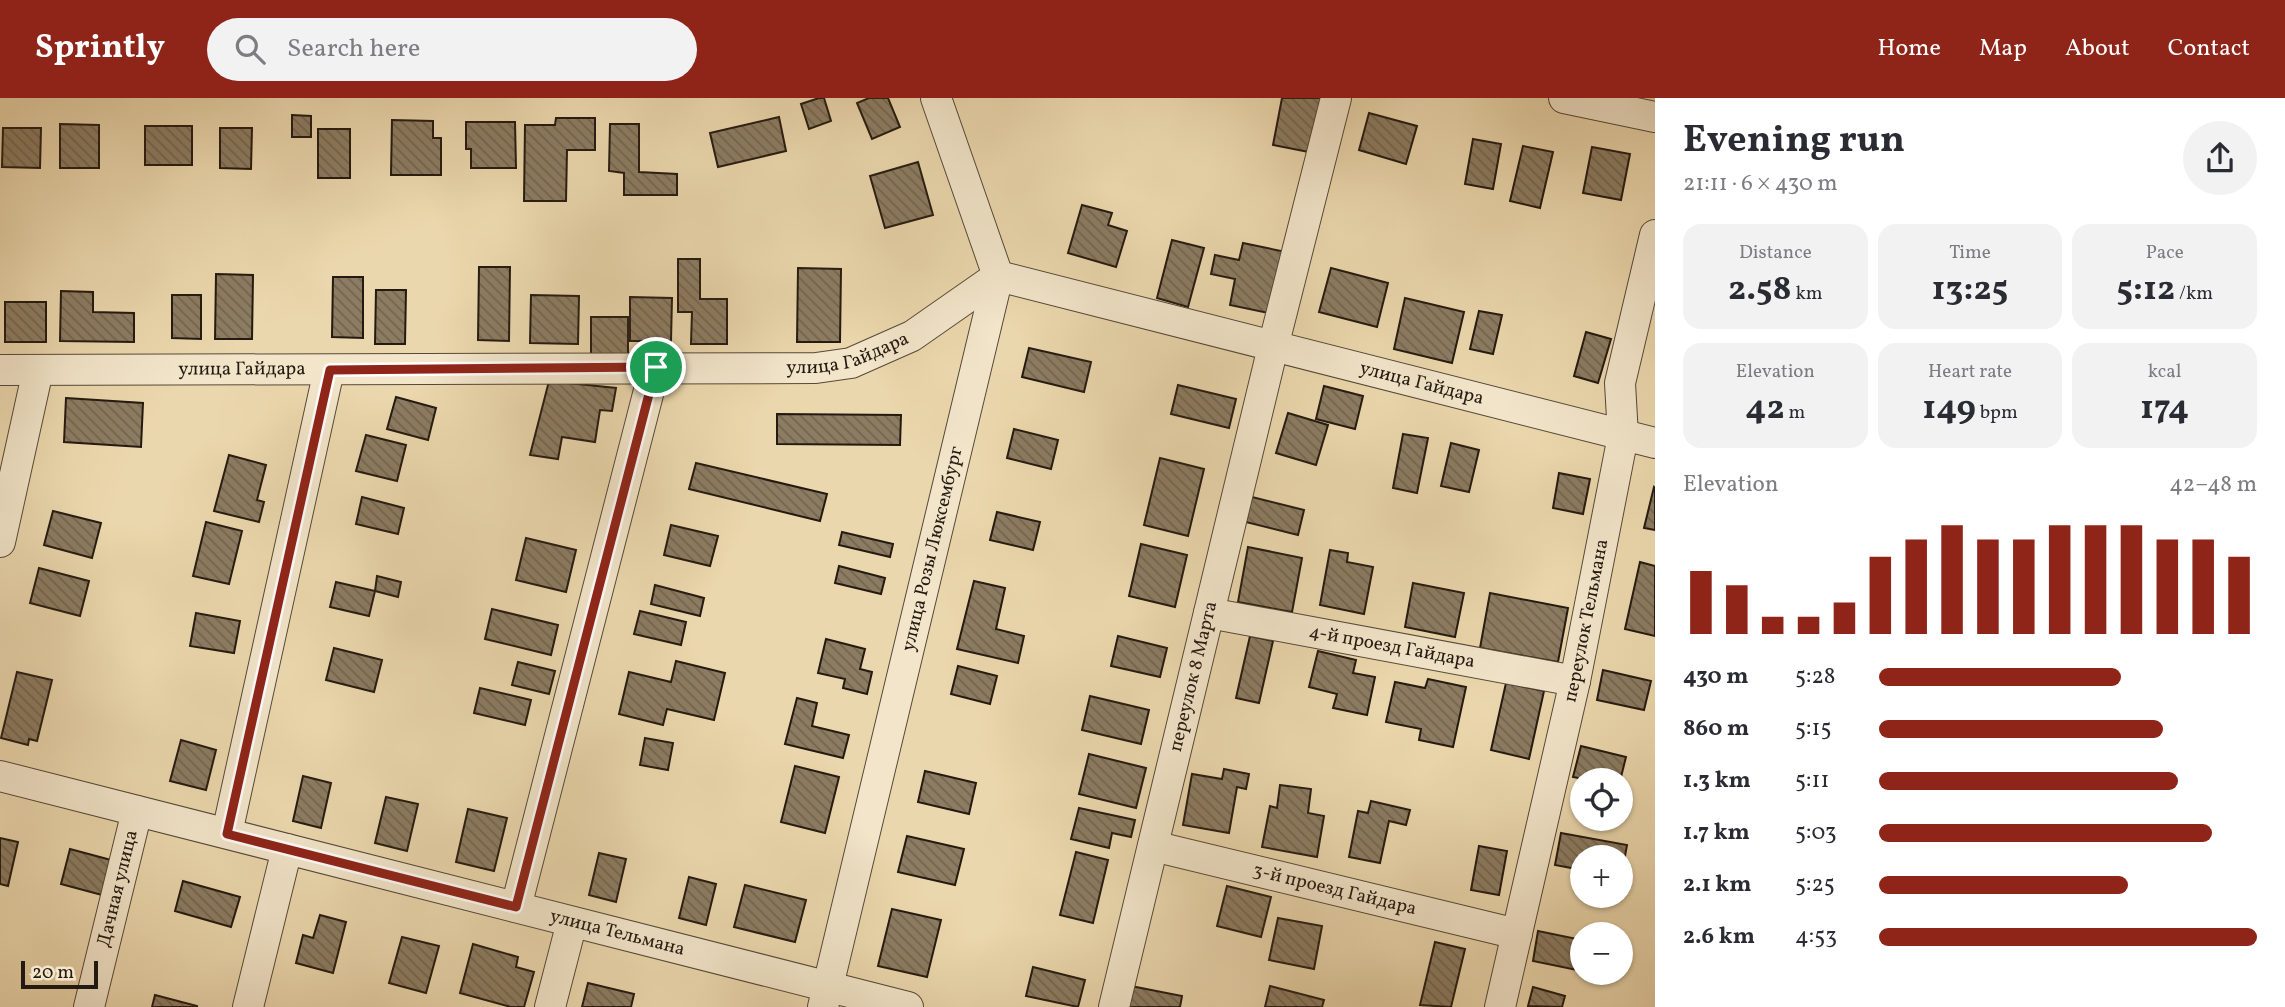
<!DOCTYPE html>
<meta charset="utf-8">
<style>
:root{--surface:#fff;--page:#f2f2f3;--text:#2b2b33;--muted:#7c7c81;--accent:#8f2418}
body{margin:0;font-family:Vollkorn,serif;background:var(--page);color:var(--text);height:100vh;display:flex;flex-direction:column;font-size:26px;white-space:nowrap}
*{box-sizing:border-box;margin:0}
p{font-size:23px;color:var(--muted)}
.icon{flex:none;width:38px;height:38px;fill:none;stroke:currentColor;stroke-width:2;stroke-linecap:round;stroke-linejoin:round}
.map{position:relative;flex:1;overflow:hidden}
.side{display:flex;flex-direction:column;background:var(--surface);width:630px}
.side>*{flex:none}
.controls{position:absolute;left:1570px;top:670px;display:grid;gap:14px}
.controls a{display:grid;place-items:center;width:63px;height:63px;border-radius:50%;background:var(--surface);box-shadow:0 2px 5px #0004;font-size:35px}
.scale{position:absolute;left:21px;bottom:18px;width:77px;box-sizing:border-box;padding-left:7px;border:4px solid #251a11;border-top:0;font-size:19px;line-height:24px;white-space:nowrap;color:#251a11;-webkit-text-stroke:5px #f2e5ca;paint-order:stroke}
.pin{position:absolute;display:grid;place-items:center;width:60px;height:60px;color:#fff;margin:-30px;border:4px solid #fff;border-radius:50%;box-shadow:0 2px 7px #0007}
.round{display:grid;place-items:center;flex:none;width:74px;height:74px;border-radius:37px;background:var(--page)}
.overview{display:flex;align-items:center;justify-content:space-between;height:119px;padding:0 28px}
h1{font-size:38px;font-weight:700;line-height:52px}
.metrics{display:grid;grid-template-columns:repeat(3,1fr);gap:10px;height:119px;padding:7px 28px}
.metrics div{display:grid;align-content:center;border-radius:18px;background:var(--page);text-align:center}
.metrics b{font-size:35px;font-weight:700}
.metrics small{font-size:19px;font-weight:400}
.metrics p{font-size:19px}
.chart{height:196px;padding:14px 28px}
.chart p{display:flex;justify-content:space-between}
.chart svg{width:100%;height:126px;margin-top:7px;stroke:var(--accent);stroke-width:6}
ul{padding:0 28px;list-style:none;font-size:23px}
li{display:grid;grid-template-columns:112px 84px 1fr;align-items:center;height:52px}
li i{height:18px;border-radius:9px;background:var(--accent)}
header{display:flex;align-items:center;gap:42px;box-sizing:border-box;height:98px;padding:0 35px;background:var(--accent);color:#fff}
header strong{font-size:33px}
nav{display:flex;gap:38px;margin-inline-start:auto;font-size:24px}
.search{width:490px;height:63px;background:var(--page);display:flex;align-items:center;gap:18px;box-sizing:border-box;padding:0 24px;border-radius:38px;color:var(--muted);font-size:26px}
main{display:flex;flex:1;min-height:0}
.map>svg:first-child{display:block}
.building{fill:url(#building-back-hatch);stroke:#251a11;stroke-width:2}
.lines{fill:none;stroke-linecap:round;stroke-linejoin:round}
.minor-casing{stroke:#564938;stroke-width:32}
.minor{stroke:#f2e5ca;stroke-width:30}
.route-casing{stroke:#fff;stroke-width:14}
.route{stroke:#8f2418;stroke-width:9}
.labels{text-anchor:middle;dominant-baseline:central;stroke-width:6;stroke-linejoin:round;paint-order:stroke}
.street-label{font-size:19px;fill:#251a11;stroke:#f2e5ca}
</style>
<header>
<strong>Sprintly</strong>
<div class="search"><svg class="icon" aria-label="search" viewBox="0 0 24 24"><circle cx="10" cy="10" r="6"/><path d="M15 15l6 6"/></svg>Search here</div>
<nav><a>Home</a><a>Map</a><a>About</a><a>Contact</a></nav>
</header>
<main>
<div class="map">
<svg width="1655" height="909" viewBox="0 0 1655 909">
<defs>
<pattern id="building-back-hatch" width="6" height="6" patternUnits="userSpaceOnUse" patternTransform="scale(1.75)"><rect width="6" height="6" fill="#8c7c62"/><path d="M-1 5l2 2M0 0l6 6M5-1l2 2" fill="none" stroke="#72654f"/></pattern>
</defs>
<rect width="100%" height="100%" fill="#ebd7ad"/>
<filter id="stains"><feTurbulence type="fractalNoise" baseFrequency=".00286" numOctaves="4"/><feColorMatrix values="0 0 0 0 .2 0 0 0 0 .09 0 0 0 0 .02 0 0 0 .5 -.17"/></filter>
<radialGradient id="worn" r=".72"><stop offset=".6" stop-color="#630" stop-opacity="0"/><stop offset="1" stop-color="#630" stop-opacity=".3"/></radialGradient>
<g class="building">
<path d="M819,0H824L831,23L809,31L801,6Z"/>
<path d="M869,0H888L900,29L872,41L857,5Z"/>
<path d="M1282,0H1324L1314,55L1273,47Z"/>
<path d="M1369,15L1417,28L1406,66L1359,52Z"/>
<path d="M292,17L311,18V39H292Z"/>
<path d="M779,19L786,53L718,69L710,35Z"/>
<path d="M556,20H595V52H567L566,103H524L525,27H555Z"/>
<path d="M392,22L433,23V40H441V77H391Z"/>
<path d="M466,24H515L516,70H471V51H466Z"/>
<path d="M60,26L99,27V70H60Z"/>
<path d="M610,26H639V74L677,76V97H624V75L609,73Z"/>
<rect x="145" y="28" width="47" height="39"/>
<path d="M3,30H41L40,70L2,69Z"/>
<path d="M220,30H252L251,71L220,70Z"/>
<rect x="318" y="31" width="32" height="49"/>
<path d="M1473,41L1501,46L1493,91L1465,86Z"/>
<path d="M1523,48L1553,54L1540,110L1510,103Z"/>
<path d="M1592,49L1630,56L1621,102L1583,95Z"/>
<path d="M918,64L933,117L885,130L870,78Z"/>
<path d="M1082,107L1112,115L1108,127L1127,133L1116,169L1068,155Z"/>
<path d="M1172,142L1204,150L1188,209L1157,200Z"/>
<path d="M1243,145L1286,154L1273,216L1230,207L1235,181L1211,176L1215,157L1239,162Z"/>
<path d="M678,161H700V201H727V246H691L692,214H678Z"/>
<path d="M479,169H510L509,243L478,242Z"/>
<path d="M798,170L841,171L840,244H797Z"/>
<path d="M1331,170L1388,185L1377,229L1319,214Z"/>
<path d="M216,176L253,177L252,241H215Z"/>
<path d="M333,179H363V240L332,239Z"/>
<path d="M376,192H406L405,246H375Z"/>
<path d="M61,193L93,194V214L134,215V244L60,243Z"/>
<path d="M172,197H201V241L172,240Z"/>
<path d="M531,197L579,198L578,246L530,245Z"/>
<path d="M630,199L672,200L671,243H630Z"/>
<path d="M1405,200L1464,214L1452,265L1394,251Z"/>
<rect x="5" y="204" width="41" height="40"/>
<path d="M1479,213L1502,217L1493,256L1470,251Z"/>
<path d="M591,219H628V259L591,258Z"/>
<path d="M1586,234L1611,241L1598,285L1574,278Z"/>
<path d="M1029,250L1091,264L1084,294L1022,279Z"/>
<path d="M549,283L616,290L612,313L600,312L595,344L562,339L558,361L530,357Z"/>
<path d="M1178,287L1236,301L1229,330L1171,316Z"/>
<path d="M1324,288L1363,298L1355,331L1316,321Z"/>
<path d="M396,299L436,310L428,342L387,331Z"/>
<path d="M66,300L143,305L141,349L64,344Z"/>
<path d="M1288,315L1328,327L1316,367L1276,355Z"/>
<path d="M777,316L901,317L900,347L777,346Z"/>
<path d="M1014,331L1058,342L1051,371L1007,360Z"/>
<path d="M1403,336L1428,340L1417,395L1393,390Z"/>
<path d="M366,337L406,347L397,383L356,373Z"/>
<path d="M1451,345L1479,352L1469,394L1441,388Z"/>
<path d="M229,357L266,367L257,402L264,404L259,424L214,413Z"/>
<path d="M1160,360L1204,371L1188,438L1144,427Z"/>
<path d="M696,365L827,396L820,423L689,391Z"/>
<path d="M1559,375L1590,381L1583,416L1553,410Z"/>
<path d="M1654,389L1655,390V432L1644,430Z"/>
<path d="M1248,398L1304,412L1298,437L1242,423Z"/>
<path d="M362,399L404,410L398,436L356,426Z"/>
<path d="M53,413L101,425L92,460L44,447Z"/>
<path d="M997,414L1040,424L1033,452L990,442Z"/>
<path d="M206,424L242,433L229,486L193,478Z"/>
<path d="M671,427L718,438L710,468L664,457Z"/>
<path d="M842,434L893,446L890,459L839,447Z"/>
<path d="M526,440L576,452L566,494L516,482Z"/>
<path d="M1141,446L1187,457L1175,509L1129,498Z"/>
<path d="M1248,449L1302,460L1292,514L1238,504Z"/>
<path d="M1330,452L1348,455L1347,464L1373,469L1364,516L1320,507Z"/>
<path d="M1640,464L1655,468V538L1625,531Z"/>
<path d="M839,468L885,480L881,496L835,485Z"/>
<path d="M39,470L89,483L80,518L30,505Z"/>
<path d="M377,478L401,484L398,499L375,493Z"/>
<path d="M974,483L1005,490L996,531L1024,538L1018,565L957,551Z"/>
<path d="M336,484L375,493L369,518L330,509Z"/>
<path d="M1413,485L1464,495L1455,539L1405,529Z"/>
<path d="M655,487L704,500L700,518L651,506Z"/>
<path d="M1490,495L1568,510L1558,564L1480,550Z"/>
<path d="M492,511L558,527L551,557L485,541Z"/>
<path d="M640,513L686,524L681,547L634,536Z"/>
<path d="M196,515L240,523L234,555L190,548Z"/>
<path d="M1118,538L1167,550L1160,579L1111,568Z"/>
<path d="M1250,538L1273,543L1259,605L1236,600Z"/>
<path d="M826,541L865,551L860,571L872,574L867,596L843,590L845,581L818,575Z"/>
<path d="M334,550L382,562L374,594L326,582Z"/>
<path d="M1318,553L1356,562L1353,575L1375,579L1367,617L1333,610L1337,596L1309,589Z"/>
<path d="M676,563L725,575L714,622L667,611L663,627L619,616L629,574L671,584Z"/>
<path d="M518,564L555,573L549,596L512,587Z"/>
<path d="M958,568L997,578L990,606L951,596Z"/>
<path d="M1603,572L1651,583L1644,612L1597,602Z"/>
<path d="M17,574L52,582L37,643L29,641L28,647L1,640Z"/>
<path d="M1428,581L1466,589L1453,649L1419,642L1421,631L1386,624L1395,584L1425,590Z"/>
<path d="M1506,585L1544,593L1529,661L1491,652Z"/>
<path d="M480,590L531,602L525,627L474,615Z"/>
<path d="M1090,598L1149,612L1141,646L1082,632Z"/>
<path d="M797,600L817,605L812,628L849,637L843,660L785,646Z"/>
<path d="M645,640L673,645L668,672L640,667Z"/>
<path d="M181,642L216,652L206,692L170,683Z"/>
<path d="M1581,648L1626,659L1620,683L1589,682L1573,679Z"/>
<path d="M1089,656L1146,670L1136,710L1079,696Z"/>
<path d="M795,668L839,679L825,735L781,724Z"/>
<path d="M1224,671L1249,676L1246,691L1237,689L1229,735L1183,727L1192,676L1222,681Z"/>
<path d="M925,673L976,685L969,716L918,704Z"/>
<path d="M303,678L331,685L321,730L293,723Z"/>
<path d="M1280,687L1311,691L1308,715L1324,718L1317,759L1262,749L1270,708L1277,710Z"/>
<path d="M386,699L418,706L407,753L375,745Z"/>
<path d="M1371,703L1410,712L1406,727L1389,723L1380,765L1349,759L1358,713L1368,715Z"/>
<path d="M1079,710L1135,722L1131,739L1112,735L1109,750L1071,741Z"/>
<path d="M468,711L507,720L494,773L456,764Z"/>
<path d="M1561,735L1627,747L1621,780L1620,760H1582V772L1555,767Z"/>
<path d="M907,738L964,751L955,787L898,774Z"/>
<path d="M0,740L18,744L8,788L0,786Z"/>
<path d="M1479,748L1507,753L1499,797L1471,792Z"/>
<path d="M70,751L111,762L102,797L61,786Z"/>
<path d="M1076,754L1108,762L1093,825L1060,817Z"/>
<path d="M599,755L626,761L616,804L589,797Z"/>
<path d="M689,779L716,786L706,827L679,820Z"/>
<path d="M183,783L240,799L231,829L175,813Z"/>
<path d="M745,787L806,802L795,844L734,829Z"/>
<path d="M1227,788L1271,799L1261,839L1217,828Z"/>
<path d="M892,811L941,822L927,879L878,868Z"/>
<path d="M320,817L346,824L333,875L296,865L303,837L313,840Z"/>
<path d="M1278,820L1322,828L1314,871L1269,862Z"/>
<path d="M1538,833L1582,842V873L1533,863Z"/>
<path d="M402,839L439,848L426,895L389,885Z"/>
<path d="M1435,844L1465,851L1451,909L1420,907Z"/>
<path d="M473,846L518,859L516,869L534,874L524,909H511L460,895Z"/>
<path d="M1033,869L1085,882L1078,909L1026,898Z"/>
<path d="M588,885L634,896L631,909H582Z"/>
<path d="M1131,888L1182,898L1180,909H1127Z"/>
<path d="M1270,888L1324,902L1322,909H1265Z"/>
<path d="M1533,889L1565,898L1562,909L1528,908Z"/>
<path d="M155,897L197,908V909H152Z"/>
</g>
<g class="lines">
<defs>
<g id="minor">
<path d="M1564,0L1655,19"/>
<path id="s1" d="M0,272L816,270L851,265L912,238L998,178L1655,345"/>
<path d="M0,444L38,272"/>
<path id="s2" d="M1209,515L1575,583"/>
<path id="s3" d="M0,678L908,909"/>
<path d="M227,735L329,272"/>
<path id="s4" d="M1153,748L1517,836"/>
<path d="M516,809L655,269"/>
<path id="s5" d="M89,909L137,713"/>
<path d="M248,909L287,751"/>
<path d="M550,909L572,824"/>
<path id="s6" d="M823,909L998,178L936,0"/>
<path id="s7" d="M1114,909L1273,249L1336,0"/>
<path id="s8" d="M1500,909L1575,583L1623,338L1620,285L1655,137"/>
</g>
</defs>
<use href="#minor" class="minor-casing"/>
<use href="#minor" class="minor"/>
</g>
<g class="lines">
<defs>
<path id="route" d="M656,269L516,809L227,736L330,272Z"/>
</defs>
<use href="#route" class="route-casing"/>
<use href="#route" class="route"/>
</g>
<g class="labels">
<g class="street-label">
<text stroke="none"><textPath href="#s1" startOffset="850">улица Гайдара</textPath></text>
<text stroke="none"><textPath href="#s1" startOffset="242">улица Гайдара</textPath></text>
<text stroke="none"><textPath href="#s1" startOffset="1460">улица Гайдара</textPath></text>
<text stroke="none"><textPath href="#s6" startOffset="471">улица Розы Люксембург</textPath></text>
<text stroke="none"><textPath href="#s8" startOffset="396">переулок Тельмана</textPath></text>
<text stroke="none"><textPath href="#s2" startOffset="186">4-й проезд Гайдара</textPath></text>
<text stroke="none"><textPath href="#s7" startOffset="340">переулок 8 Марта</textPath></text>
<text stroke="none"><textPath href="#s5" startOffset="122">Дачная улица</textPath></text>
<text stroke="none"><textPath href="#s4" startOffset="187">3-й проезд Гайдара</textPath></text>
<text stroke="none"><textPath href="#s3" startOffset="637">улица Тельмана</textPath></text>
</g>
</g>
<rect width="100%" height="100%" filter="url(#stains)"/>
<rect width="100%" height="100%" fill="url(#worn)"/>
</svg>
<div class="controls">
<a><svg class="icon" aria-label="locate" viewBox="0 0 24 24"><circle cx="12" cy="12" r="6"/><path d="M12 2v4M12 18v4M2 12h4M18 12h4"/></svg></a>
<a>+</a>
<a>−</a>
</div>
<div class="scale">20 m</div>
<div class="pin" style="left:656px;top:269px;background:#1e9e55"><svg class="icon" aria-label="arrive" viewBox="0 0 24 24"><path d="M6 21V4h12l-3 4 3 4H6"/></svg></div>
</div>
<section class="side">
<div class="overview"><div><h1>Evening run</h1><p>21:11 · 6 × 430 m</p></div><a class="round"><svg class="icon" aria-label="share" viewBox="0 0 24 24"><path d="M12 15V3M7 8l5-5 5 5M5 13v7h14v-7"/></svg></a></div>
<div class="metrics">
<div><p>Distance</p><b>2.58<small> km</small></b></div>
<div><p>Time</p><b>13:25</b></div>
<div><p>Pace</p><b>5:12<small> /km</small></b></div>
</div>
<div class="metrics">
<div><p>Elevation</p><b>42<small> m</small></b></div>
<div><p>Heart rate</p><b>149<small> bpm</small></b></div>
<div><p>kcal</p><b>174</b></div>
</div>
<div class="chart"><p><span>Elevation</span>42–48 m</p>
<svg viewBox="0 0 160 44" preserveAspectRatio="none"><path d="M5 44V22M15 44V27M25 44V38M35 44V38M45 44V33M55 44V17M65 44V11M75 44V6M85 44V11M95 44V11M105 44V6M115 44V6M125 44V6M135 44V11M145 44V11M155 44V17"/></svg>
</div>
<ul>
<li><b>430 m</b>5:28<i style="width:64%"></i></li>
<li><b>860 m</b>5:15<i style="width:75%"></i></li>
<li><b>1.3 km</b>5:11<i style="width:79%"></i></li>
<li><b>1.7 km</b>5:03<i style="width:88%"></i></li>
<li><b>2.1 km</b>5:25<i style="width:66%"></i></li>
<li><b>2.6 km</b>4:53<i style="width:100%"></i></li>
</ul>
</section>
</main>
